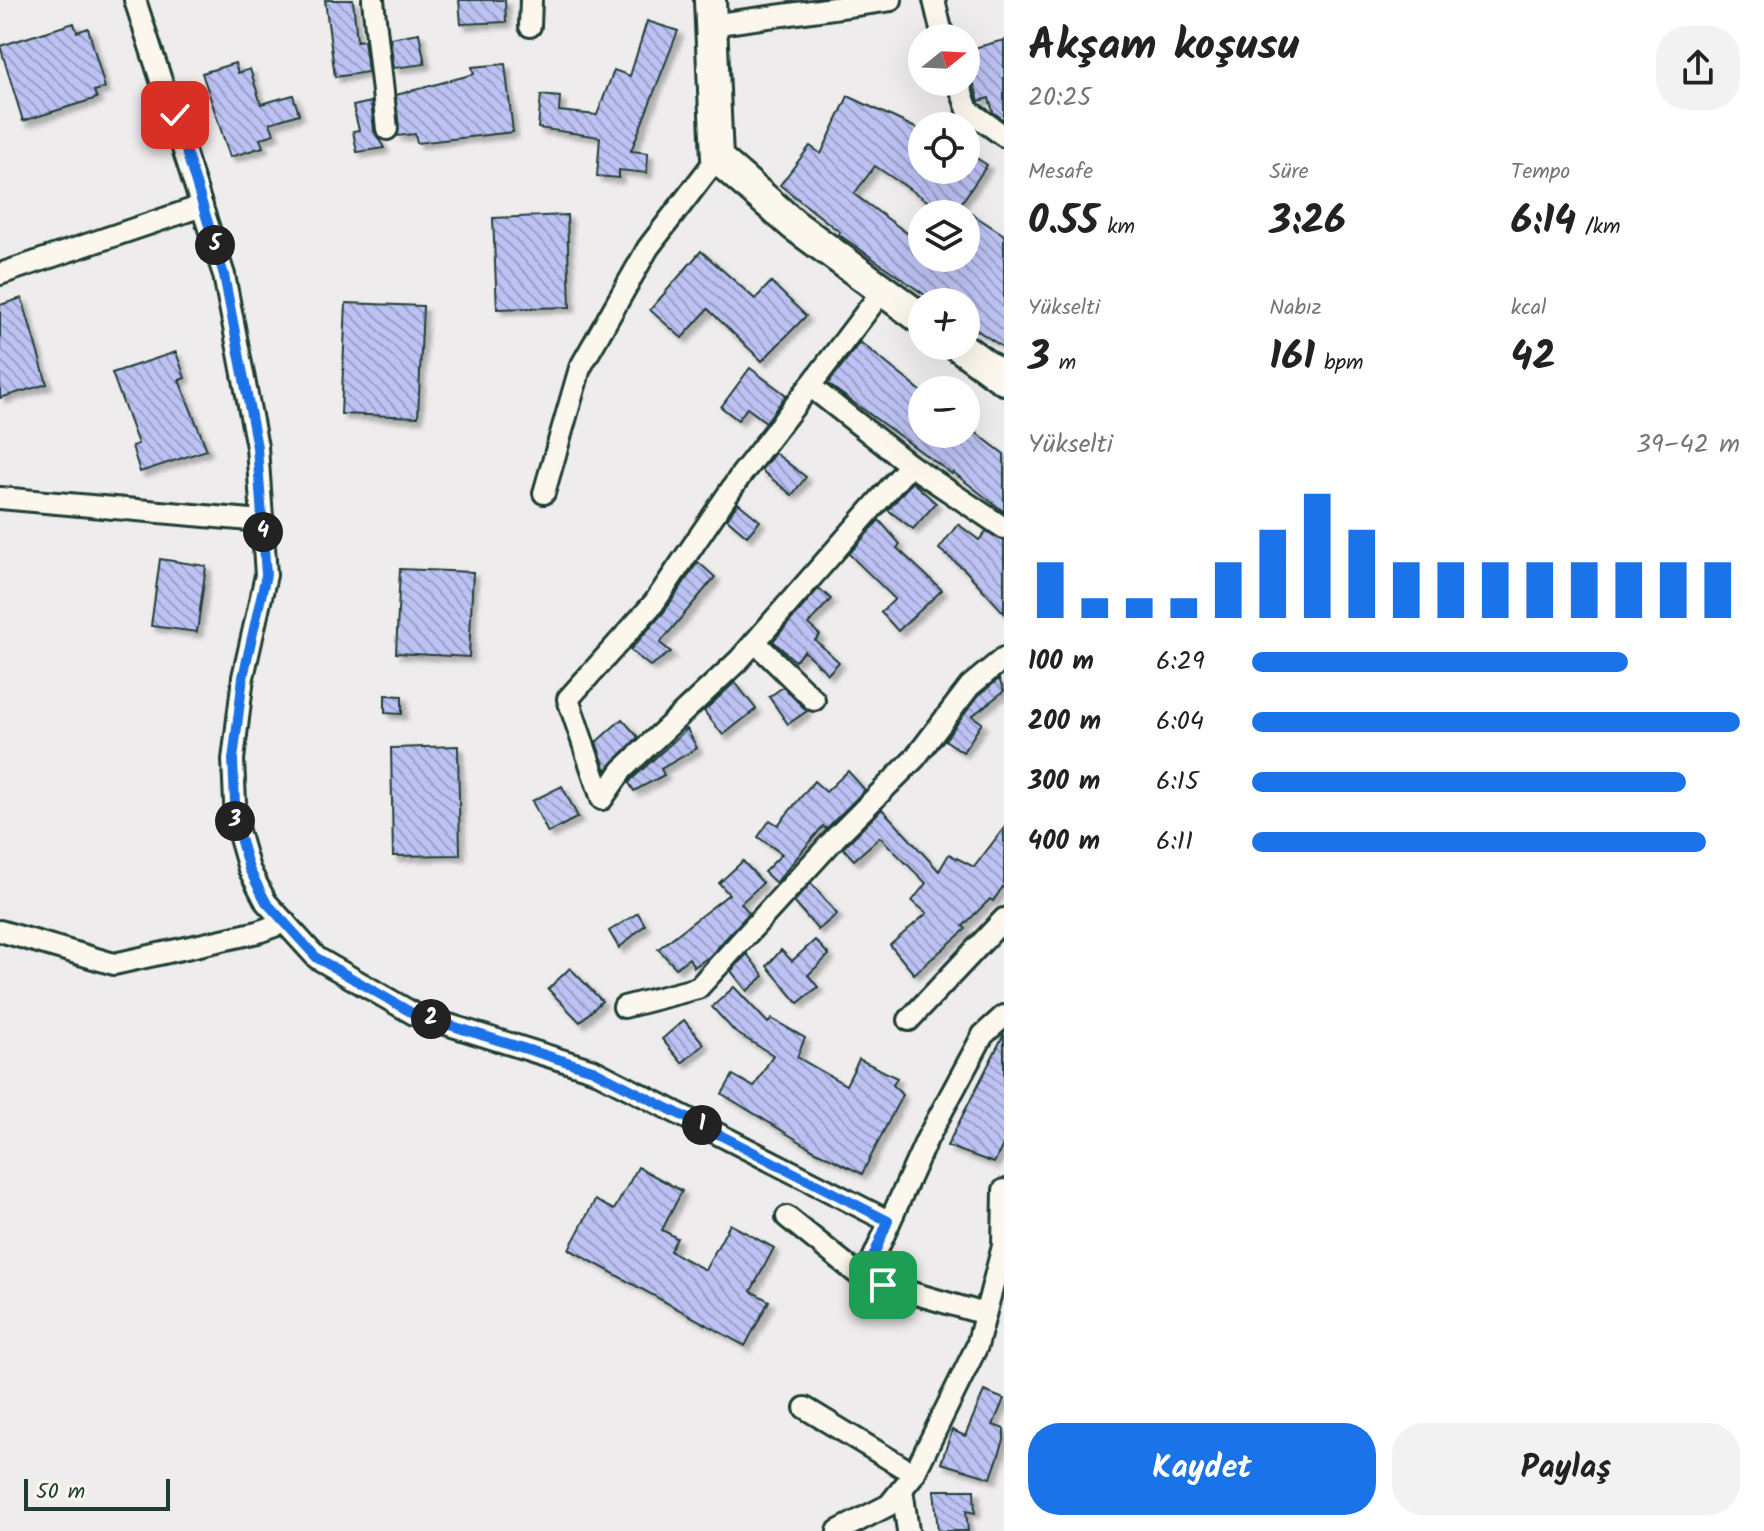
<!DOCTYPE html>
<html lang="tr">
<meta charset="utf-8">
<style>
:root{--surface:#fff;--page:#f2f2f2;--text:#222;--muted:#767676;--accent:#1a73e8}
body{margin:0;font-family:Kalam,sans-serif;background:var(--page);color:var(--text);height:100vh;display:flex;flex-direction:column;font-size:30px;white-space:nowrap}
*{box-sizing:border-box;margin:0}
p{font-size:26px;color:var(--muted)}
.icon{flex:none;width:44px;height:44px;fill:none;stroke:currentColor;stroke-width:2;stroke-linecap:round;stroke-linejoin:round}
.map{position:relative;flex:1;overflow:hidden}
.side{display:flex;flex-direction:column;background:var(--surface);width:760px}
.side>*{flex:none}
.needle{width:52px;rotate:72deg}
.buttons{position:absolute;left:908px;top:24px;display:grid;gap:16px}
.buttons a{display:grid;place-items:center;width:72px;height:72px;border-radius:50%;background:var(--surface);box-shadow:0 8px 32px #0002;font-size:40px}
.scale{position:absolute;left:24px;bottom:20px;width:146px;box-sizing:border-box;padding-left:8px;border:4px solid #1f3d34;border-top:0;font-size:22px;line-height:28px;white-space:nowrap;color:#1f3d34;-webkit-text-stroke:6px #fbf7ec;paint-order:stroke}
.pin{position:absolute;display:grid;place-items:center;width:68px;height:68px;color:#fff;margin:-34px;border-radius:16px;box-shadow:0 4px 12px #0006}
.km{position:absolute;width:40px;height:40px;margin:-20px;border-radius:50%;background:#222;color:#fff;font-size:22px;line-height:40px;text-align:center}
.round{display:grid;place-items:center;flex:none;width:84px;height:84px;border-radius:32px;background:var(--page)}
.summary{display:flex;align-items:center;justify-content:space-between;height:136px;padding:0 24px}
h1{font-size:44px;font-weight:700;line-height:60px}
.metrics{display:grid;grid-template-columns:repeat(3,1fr);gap:12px;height:136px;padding:8px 24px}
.metrics div{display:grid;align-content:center}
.metrics b{font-size:40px;font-weight:700}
.metrics small{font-size:22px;font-weight:400}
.metrics p{font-size:22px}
.chart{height:224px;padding:16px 24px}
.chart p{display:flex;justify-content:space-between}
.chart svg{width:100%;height:144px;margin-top:8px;stroke:var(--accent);stroke-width:6}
.cta{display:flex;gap:16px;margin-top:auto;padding:16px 24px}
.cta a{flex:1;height:92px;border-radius:32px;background:var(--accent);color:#fff;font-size:32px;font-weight:700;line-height:92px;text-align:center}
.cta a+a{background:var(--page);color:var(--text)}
ul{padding:0 24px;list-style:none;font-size:26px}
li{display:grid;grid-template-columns:128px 96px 1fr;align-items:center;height:60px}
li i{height:20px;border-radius:10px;background:var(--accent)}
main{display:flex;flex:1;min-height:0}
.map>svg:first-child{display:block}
.building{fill:url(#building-back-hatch);stroke:#1f3d34;stroke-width:2;filter:url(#shadow)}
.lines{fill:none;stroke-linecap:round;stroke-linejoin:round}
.street-casing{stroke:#1f3d34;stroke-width:26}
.secondary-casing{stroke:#1f3d34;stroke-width:36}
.street{stroke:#fbf7ec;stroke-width:20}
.secondary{stroke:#fbf7ec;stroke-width:30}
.route-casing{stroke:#fff;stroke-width:16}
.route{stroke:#1a73e8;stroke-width:10}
</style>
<main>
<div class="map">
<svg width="1004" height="1531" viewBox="0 0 1004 1531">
<defs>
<pattern id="building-back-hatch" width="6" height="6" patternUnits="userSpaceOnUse" patternTransform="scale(2)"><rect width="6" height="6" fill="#bdc2f4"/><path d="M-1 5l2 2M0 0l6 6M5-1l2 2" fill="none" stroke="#999fc6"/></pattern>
<filter id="shadow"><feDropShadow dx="5" dy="5" stdDeviation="2" flood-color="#0004"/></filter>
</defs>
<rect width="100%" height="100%" fill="#efecee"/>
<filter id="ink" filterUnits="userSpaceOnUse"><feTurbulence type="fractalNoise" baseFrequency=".0125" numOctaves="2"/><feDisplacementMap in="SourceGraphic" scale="16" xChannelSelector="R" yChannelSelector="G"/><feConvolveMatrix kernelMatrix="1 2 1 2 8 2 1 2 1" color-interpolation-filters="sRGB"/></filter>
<g filter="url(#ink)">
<g class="building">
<path d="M325,0H353L357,41L364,40L368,72L335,77Z"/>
<path d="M459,0H505L506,22L461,24Z"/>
<path d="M647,21L678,31L631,151L648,153L647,173L619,170V178L597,176L600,137L538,128L541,95L560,97L559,111L597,115L614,70L630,76Z"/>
<path d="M74,23L77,32L88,28L105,88L94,91L97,98L23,121L0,46Z"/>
<path d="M419,33L425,64L394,68L390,38Z"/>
<path d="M1004,40V120L993,112L989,98L979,101L966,59V50Z"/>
<path d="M235,63L238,73L250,69L261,104L293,95L299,114L270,123L274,134L260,139L263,147L230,157L202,73Z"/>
<path d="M505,64L513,132L417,143L415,134L397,136L396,95L474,74L472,67Z"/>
<path d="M848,96L922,131V170H966V151L987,165L954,214H947L875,166L854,194L922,244V258H966V210L1004,235V348L966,323V302H935L838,234L840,232L780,185L810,146L821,154Z"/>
<path d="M371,102L374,131L384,148L357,152L353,131L359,130L353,106Z"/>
<path d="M567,215L570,307L497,309L493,218Z"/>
<path d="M701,251L755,299L771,282L806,316L762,361L708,309L682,338L650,310Z"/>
<path d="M22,298L47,384L0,398V305Z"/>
<path d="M346,303L423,306L418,417L341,414Z"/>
<path d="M860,342L922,392V434H966V425L1004,454V512L953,472L952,474L828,384Z"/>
<path d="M176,352L185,378L179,380L207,450L140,472L132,446L138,444L112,373Z"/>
<path d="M750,368L786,395L766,422L747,408L738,420L721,407Z"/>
<path d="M775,453L806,477L792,495L761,470Z"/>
<path d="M912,482L936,503L913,529L888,510Z"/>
<path d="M738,503L760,521L747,536L727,519Z"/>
<path d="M879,520L900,544L897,548L942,590L898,631L881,612L895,599L849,554Z"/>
<path d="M958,524L979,540L986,531L1004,541V613L965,570L939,549Z"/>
<path d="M160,559L206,566L197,632L151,626Z"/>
<path d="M698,562L715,577L660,643L671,652L650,666L630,650L664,612Z"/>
<path d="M400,569L473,572L469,657L396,653Z"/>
<path d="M819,588L831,599L808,624L820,635L815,640L839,662L828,674L804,651L795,661L773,641Z"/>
<path d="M999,679L1004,691L972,716L982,723L963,752L945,740L979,695Z"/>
<path d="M735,682L756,709L723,735L704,711Z"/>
<path d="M783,687L807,711L788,724L769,697Z"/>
<path d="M385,695L402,696V714L385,713Z"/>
<path d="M622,719L638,737L606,770L596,742Z"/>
<path d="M687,729L697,748L661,769L664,775L634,791L629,783L632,779Z"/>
<path d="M458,746L460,855L393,856L391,748Z"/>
<path d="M848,771L865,790L826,829L823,826L776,883L764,872L782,854L758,837L770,820L778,825L814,781L826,792Z"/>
<path d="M562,786L578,817L548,833L532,801Z"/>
<path d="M882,809L939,871L949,854L974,867L1004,828V885L993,901L990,899L963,926L966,929L914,974L890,945L927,913L912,901L926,883L880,837L854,860L843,848Z"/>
<path d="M743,861L763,883L741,903L749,913L710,956L694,967L689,958L676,968L658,949L729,894L719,883Z"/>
<path d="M811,883L837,914L818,930L794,902Z"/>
<path d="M638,913L645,925L619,948L609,931Z"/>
<path d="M815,940L829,955L808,975L818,987L798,1003L767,966L781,950L792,961Z"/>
<path d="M747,954L764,976L747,991L731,971Z"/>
<path d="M570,968L602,1001L580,1022L548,989Z"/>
<path d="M734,987L768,1023L772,1019L805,1038L797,1057L846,1085L859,1059L897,1078L893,1085L902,1095L862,1174L814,1150L722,1094L733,1075L754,1087L773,1055L735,1032L712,1007Z"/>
<path d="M684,1020L704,1044L682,1063L662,1039Z"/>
<path d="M1004,1034V1143L994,1163L947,1146Z"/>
<path d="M638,1167L682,1191L662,1230L677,1238L670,1251L705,1270L730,1224L774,1248L751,1291L769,1301L745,1346L569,1249L595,1200L614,1210Z"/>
<path d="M984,1391L1004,1399L993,1425L1004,1429V1440L991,1478L941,1463L952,1430L965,1436Z"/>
<path d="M934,1490H974L975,1513L966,1511L968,1531H938Z"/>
</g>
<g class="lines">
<defs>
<g id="street">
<path d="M135,0L224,275L257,447L266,575L243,677L233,760L236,824L249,869L266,902L317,958L414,1014L593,1070L888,1221"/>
<path d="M373,0L387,129"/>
<path d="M934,0L943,38"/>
<path d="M711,25L891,0"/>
<path d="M530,26L531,0"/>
<path d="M958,82L968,110L1004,136"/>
<path d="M0,274L202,206"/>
<path d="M883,290L810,386L910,465L1004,528"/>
<path d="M810,386L741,475L654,603L568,699L602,799L622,770L739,660L910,465"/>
<path d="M544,493L580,368L648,248L717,158"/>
<path d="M0,498L262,521"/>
<path d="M755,642L814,700"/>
<path d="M0,931L114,964L258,932L285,922"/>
<path d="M624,1007L698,988L838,835L915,758L970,686L1004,658"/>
<path d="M909,1020L1004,919"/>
<path d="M787,1217L864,1279L985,1314"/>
<path d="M864,1279L926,1141L983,1035L1004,1016"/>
<path d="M805,1408L914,1474"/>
<path d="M902,1489L908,1531"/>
<path d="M838,1531L889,1505L914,1474L977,1346L1003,1246L1004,1190"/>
</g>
<g id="secondary">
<path d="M710,0L717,158L794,225L922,319"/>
<path d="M959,346L1004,379"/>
</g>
</defs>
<use href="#street" class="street-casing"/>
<use href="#secondary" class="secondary-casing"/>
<use href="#street" class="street"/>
<use href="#secondary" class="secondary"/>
</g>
</g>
<g class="lines" filter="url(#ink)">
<defs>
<path id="route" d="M175,115L224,275L257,447L266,575L243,677L233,760L236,824L249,869L266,902L317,958L414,1014L593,1070L888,1221L864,1279L883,1285"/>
</defs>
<use href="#route" class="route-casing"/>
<use href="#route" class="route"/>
</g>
</svg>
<div class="buttons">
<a><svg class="needle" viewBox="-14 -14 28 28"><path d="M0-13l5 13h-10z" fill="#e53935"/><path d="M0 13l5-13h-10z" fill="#767676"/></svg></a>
<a><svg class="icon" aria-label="locate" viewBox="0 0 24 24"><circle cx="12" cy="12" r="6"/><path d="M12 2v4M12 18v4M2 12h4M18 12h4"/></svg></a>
<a><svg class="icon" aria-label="layers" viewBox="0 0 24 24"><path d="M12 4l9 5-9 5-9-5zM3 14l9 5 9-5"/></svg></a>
<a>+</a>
<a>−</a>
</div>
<div class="scale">50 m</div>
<div class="pin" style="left:883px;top:1285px;background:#1e9e55"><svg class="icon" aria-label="arrive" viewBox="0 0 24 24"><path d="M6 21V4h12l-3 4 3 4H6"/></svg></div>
<div class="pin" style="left:175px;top:115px;background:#d93025"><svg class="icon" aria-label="check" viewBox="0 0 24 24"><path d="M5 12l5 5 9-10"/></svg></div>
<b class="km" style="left:702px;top:1125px">1</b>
<b class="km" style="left:431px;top:1019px">2</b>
<b class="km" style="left:235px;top:821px">3</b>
<b class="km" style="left:263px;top:532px">4</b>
<b class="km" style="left:215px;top:245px">5</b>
</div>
<section class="side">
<div class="summary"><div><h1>Akşam koşusu</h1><p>20:25</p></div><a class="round"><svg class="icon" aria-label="share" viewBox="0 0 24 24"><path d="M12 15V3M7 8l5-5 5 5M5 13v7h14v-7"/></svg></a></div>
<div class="metrics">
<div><p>Mesafe</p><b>0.55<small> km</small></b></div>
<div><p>Süre</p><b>3:26</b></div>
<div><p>Tempo</p><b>6:14<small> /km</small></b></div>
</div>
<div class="metrics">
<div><p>Yükselti</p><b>3<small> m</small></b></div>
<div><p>Nabız</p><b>161<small> bpm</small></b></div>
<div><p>kcal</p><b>42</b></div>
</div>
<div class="chart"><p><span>Yükselti</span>39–42 m</p>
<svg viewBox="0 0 160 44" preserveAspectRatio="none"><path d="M5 44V27M15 44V38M25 44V38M35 44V38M45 44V27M55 44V17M65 44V6M75 44V17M85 44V27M95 44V27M105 44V27M115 44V27M125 44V27M135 44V27M145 44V27M155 44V27"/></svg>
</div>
<ul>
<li><b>100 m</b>6:29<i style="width:77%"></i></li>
<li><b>200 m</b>6:04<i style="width:100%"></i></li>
<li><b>300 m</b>6:15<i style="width:89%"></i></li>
<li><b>400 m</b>6:11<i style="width:93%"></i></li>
</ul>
<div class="cta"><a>Kaydet</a><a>Paylaş</a></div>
</section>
</main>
